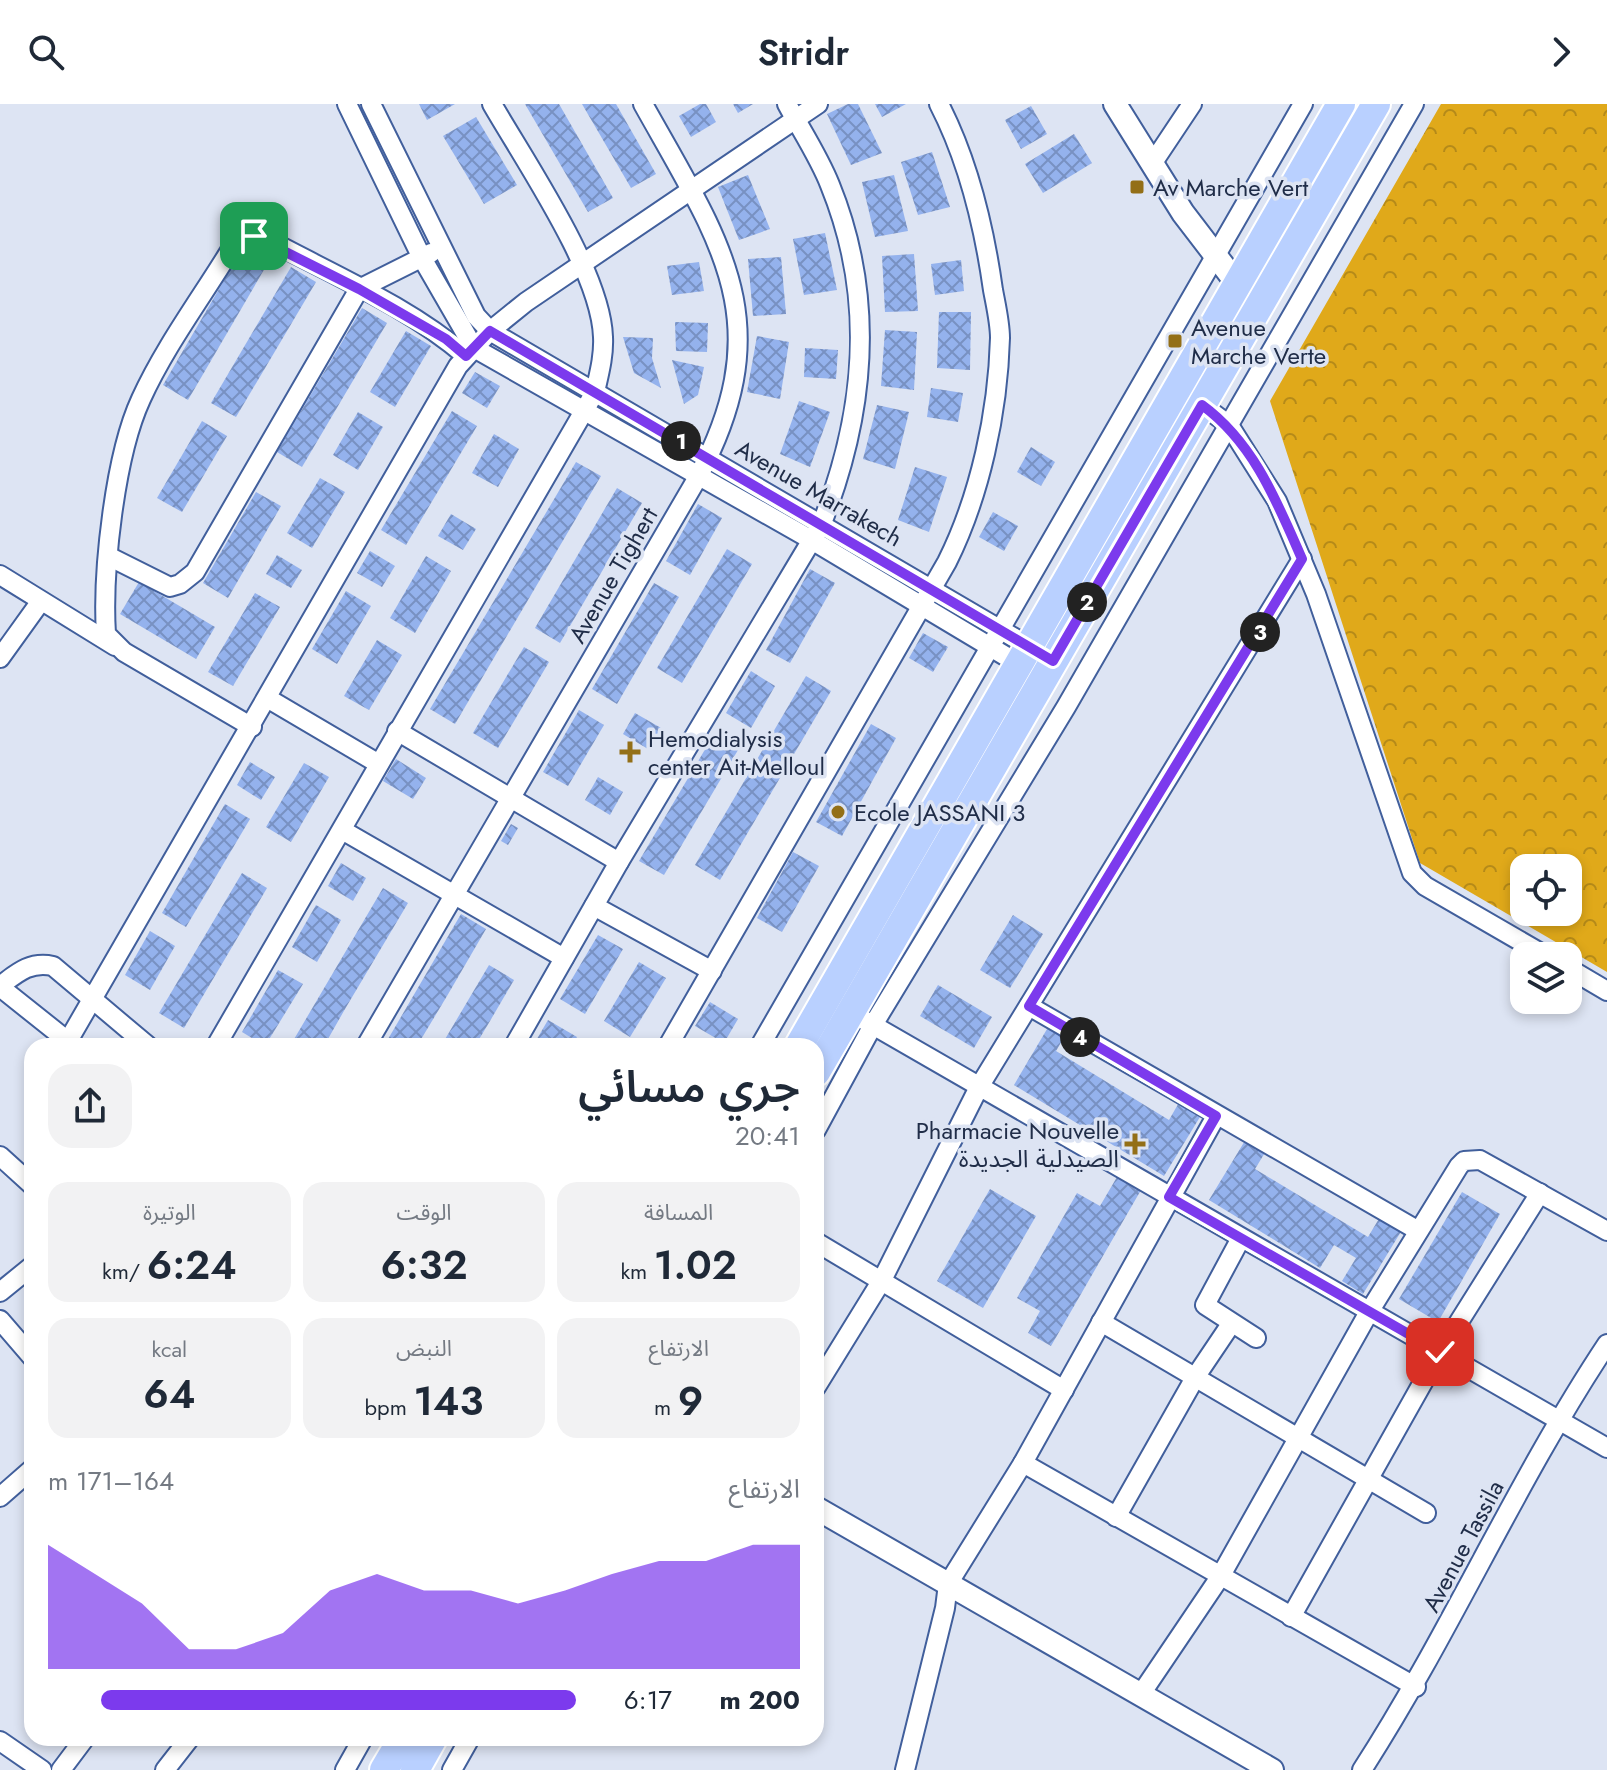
<!DOCTYPE html>
<html lang="ar">
<meta charset="utf-8">
<style>
:root{--surface:#fff;--page:#f2f2f3;--text:#1f2937;--muted:#747a83;--accent:#7c3aed}
body{margin:0;font-family:Jost,"Noto Sans Arabic",sans-serif;background:var(--page);color:var(--text);direction:rtl;height:100vh;display:flex;flex-direction:column;font-size:30px;white-space:nowrap}
*{box-sizing:border-box;margin:0}
p{font-size:26px;color:var(--muted)}
.icon{flex:none;width:44px;height:44px;fill:none;stroke:currentColor;stroke-width:2;stroke-linecap:round;stroke-linejoin:round}
.map{position:relative;flex:1;overflow:hidden;direction:ltr}
.side{position:absolute;left:24px;top:934px;width:800px;height:708px;display:flex;flex-direction:column;background:var(--surface);border-radius:24px;box-shadow:0 4px 12px #0003;direction:rtl}
.side>*{flex:none}
.fabs{position:absolute;left:1510px;top:750px;display:grid;gap:16px}
.fabs a{display:grid;place-items:center;width:72px;height:72px;border-radius:16px;background:var(--surface);box-shadow:0 4px 12px #0003;font-size:40px}
.pin{position:absolute;display:grid;place-items:center;width:68px;height:68px;color:#fff;margin:-34px;border-radius:16px;box-shadow:0 4px 12px #0006}
.km{position:absolute;width:40px;height:40px;margin:-20px;border-radius:50%;background:#222;color:#fff;font-size:22px;line-height:40px;text-align:center}
.round{display:grid;place-items:center;flex:none;width:84px;height:84px;border-radius:24px;background:var(--page)}
.headline{display:flex;align-items:center;justify-content:space-between;height:136px;padding:0 24px}
h1{font-size:44px;font-weight:600;line-height:60px}
.metrics{display:grid;grid-template-columns:repeat(3,1fr);gap:12px;height:136px;padding:8px 24px}
.metrics div{display:grid;align-content:center;border-radius:20px;background:var(--page);text-align:center}
.metrics b{font-size:40px;font-weight:600}
.metrics small{font-size:22px;font-weight:400}
.metrics p{font-size:22px}
.chart{height:224px;padding:16px 24px}
.chart p{display:flex;justify-content:space-between}
.chart svg{width:100%;height:144px;margin-top:8px;fill:var(--accent);opacity:.7}
ul{padding:0 24px;list-style:none;font-size:26px}
li{display:grid;grid-template-columns:128px 96px 1fr;align-items:center;height:60px}
li i{height:20px;border-radius:10px;background:var(--accent)}
header{display:flex;justify-content:space-between;align-items:center;height:104px;padding:0 24px;background:var(--surface);font-size:36px;font-weight:600}
.map>svg:first-child{display:block}
.forest{fill:url(#forest-crowns);fill-rule:evenodd}
.building{fill:url(#building-cross-hatch)}
.lines{fill:none;stroke-linecap:round;stroke-linejoin:round}
.minor-casing{stroke:#415f9c;stroke-width:22}
.tertiary-casing{stroke:#415f9c;stroke-width:26}
.primary-casing{stroke:#fff;stroke-width:32}
.minor{stroke:#fff;stroke-width:18}
.tertiary{stroke:#fff;stroke-width:22}
.primary{stroke:#b9d0ff;stroke-width:28}
.route-casing{stroke:#fff;stroke-width:16}
.route{stroke:#7c3aed;stroke-width:10}
.poi-dot{fill:#936f17;stroke:#dde4f3;stroke-width:3}
.labels{text-anchor:middle;dominant-baseline:central;stroke-width:7;stroke-linejoin:round;paint-order:stroke}
.poi-label{font-size:24px;fill:#202d48;stroke:#dde4f3;text-anchor:start}
.street-label{font-size:24px;fill:#202d48;stroke:#dde4f3}
</style>
<header><svg class="icon" aria-label="forward" viewBox="0 0 24 24"><path d="M9 5l7 7-7 7"/></svg>Stridr<svg class="icon" aria-label="search" viewBox="0 0 24 24"><circle cx="10" cy="10" r="6"/><path d="M15 15l6 6"/></svg></header>
<div class="map">
<svg width="1607" height="1666" viewBox="0 0 1607 1666">
<defs>
<pattern id="forest-crowns" width="20" height="18" patternUnits="userSpaceOnUse" patternTransform="scale(2)"><rect width="20" height="18" fill="#e0a91a"/><path d="M2 6a3 3 0 1 1 6 0M12 15a3 3 0 1 1 6 0" fill="none" stroke="#b58a19"/></pattern>
<pattern id="building-cross-hatch" width="8" height="8" patternUnits="userSpaceOnUse" patternTransform="scale(2)"><rect width="8" height="8" fill="#94b2ed"/><path d="M0 0l8 8M0 8l8-8" fill="none" stroke="#7891c2"/></pattern>
</defs>
<rect width="100%" height="100%" fill="#dde4f3"/>
<path class="forest" d="M1441,0H1607V868L1420,759L1270,297ZM1524,764H1568V808H1524Z"/>
<g class="building">
<path d="M419,0H455L427,16Z"/>
<path d="M525,0H559L613,94L588,108Z"/>
<path d="M582,0H616L656,70L631,84Z"/>
<path d="M700,0H706L716,18L691,33L679,12Z"/>
<path d="M733,0H753L738,9Z"/>
<path d="M848,0H858L882,49L851,61L827,10Z"/>
<path d="M875,0H906L882,13Z"/>
<path d="M1031,2L1047,30L1021,45L1005,16Z"/>
<path d="M476,13L517,81L484,100L443,32Z"/>
<path d="M1074,30L1092,59L1043,89L1025,60Z"/>
<path d="M932,48L950,103L918,111L901,58Z"/>
<path d="M748,71L770,125L739,136L718,83Z"/>
<path d="M894,71L908,127L875,133L862,78Z"/>
<path d="M825,129L837,186L804,191L793,135Z"/>
<path d="M247,137L272,152L188,296L163,281Z"/>
<path d="M914,150L918,207L885,208L882,152Z"/>
<path d="M781,153L786,210L753,212L748,155Z"/>
<path d="M961,156L964,187L935,191L931,160Z"/>
<path d="M699,158L704,187L672,191L667,162Z"/>
<path d="M291,163L316,178L236,313L211,299Z"/>
<path d="M362,204L387,219L302,363L277,348Z"/>
<path d="M939,208H971L970,266L937,264Z"/>
<path d="M675,218L708,219L707,248L676,247Z"/>
<path d="M885,226L917,228L914,286L881,282Z"/>
<path d="M406,227L431,242L395,303L370,288Z"/>
<path d="M757,232L789,238L780,295L747,288Z"/>
<path d="M623,233L653,234L652,254L661,284L634,269Z"/>
<path d="M805,244L838,246L836,275L804,273Z"/>
<path d="M672,256L704,263L698,291L684,300Z"/>
<path d="M475,268L500,282L487,304L462,289Z"/>
<path d="M931,284L963,289L958,318L927,313Z"/>
<path d="M799,297L830,308L810,363L780,350Z"/>
<path d="M877,301L909,308L895,365L863,355Z"/>
<path d="M452,307L477,322L406,441L381,426Z"/>
<path d="M358,308L383,323L358,366L333,351Z"/>
<path d="M202,317L227,332L182,408L157,394Z"/>
<path d="M494,330L519,345L498,383L472,369Z"/>
<path d="M1031,343L1055,358L1041,382L1017,368Z"/>
<path d="M576,358L601,372L455,620L430,605Z"/>
<path d="M915,363L947,373L929,428L898,416Z"/>
<path d="M320,374L345,388L312,444L287,429Z"/>
<path d="M617,384L642,399L560,539L535,524Z"/>
<path d="M256,388L281,402L228,494L203,479Z"/>
<path d="M698,400L722,414L690,471L666,457Z"/>
<path d="M993,408L1018,422L1004,447L979,433Z"/>
<path d="M451,410L476,425L463,446L438,432Z"/>
<path d="M727,445L752,460L682,579L657,564Z"/>
<path d="M370,447L395,462L382,483L357,469Z"/>
<path d="M277,451L302,466L291,484L266,470Z"/>
<path d="M426,452L451,467L415,529L390,514Z"/>
<path d="M810,465L835,479L790,559L766,546Z"/>
<path d="M139,478L215,523L196,555L120,510Z"/>
<path d="M654,479L679,493L617,600L592,585Z"/>
<path d="M346,487L371,502L337,560L312,545Z"/>
<path d="M255,489L280,503L233,582L208,568Z"/>
<path d="M923,529L948,543L933,568L909,554Z"/>
<path d="M377,536L402,551L369,606L344,592Z"/>
<path d="M524,543L549,558L498,644L473,629Z"/>
<path d="M751,567L775,582L751,624L726,609Z"/>
<path d="M806,572L831,587L720,776L695,761Z"/>
<path d="M579,606L604,621L568,682L543,668Z"/>
<path d="M635,609L661,624L648,645L623,630Z"/>
<path d="M871,620L896,634L842,732L816,718Z"/>
<path d="M713,632L738,646L664,771L639,757Z"/>
<path d="M396,655L426,674L413,695L383,677Z"/>
<path d="M250,658L275,673L261,696L237,681Z"/>
<path d="M304,659L329,673L291,738L266,723Z"/>
<path d="M598,673L623,688L610,711L585,696Z"/>
<path d="M225,700L250,715L186,823L162,809Z"/>
<path d="M511,720L518,724L508,741L501,737Z"/>
<path d="M793,748L819,762L782,828L757,814Z"/>
<path d="M341,759L366,774L353,797L328,782Z"/>
<path d="M242,769L267,784L184,924L159,909Z"/>
<path d="M383,784L408,799L345,905L324,942H290Z"/>
<path d="M316,801L341,816L317,858L292,843Z"/>
<path d="M461,810L486,825L447,892L417,942H384Z"/>
<path d="M1013,811L1043,830L1010,884L980,866Z"/>
<path d="M150,827L175,842L150,886L125,871Z"/>
<path d="M598,831L623,845L585,910L560,895Z"/>
<path d="M639,858L666,874L630,933L604,917Z"/>
<path d="M489,861L514,876L490,917L475,942H441Z"/>
<path d="M278,866L303,880L265,942L242,928Z"/>
<path d="M938,881L992,913L974,944L920,912Z"/>
<path d="M710,898L738,915L724,939L695,922Z"/>
<path d="M548,916L577,933L572,942L534,940Z"/>
<path d="M1050,920L1066,930L1056,947L1169,1016L1181,995L1203,1008L1164,1072L1014,981Z"/>
<path d="M1246,1035L1266,1047L1255,1065L1368,1133L1380,1113L1402,1126L1363,1190L1342,1177L1356,1154L1334,1141L1320,1164L1209,1096Z"/>
<path d="M1117,1073L1141,1086L1051,1242L1028,1229L1040,1207L1017,1194L1077,1089L1100,1102Z"/>
<path d="M990,1085L1036,1112L983,1204L937,1177Z"/>
<path d="M1462,1088L1500,1110L1438,1218L1399,1195Z"/>
</g>
<g class="lines">
<defs>
<g id="minor">
<path d="M347,0L422,154L474,244L810,435L1027,565"/>
<path d="M371,0L476,212L490,227L1037,547"/>
<path d="M1152,60L1192,0"/>
<path d="M1202,301L1229,321L1277,397L1316,490L1412,769L1425,782L1546,852"/>
<path d="M110,453L170,483L180,480L195,468L359,185L431,149"/>
<path d="M0,471L115,542"/>
<path d="M0,554L41,497"/>
<path d="M267,594L379,660"/>
<path d="M252,623L124,548L106,530C102,467 115,351 141,295C166,240 205,189 236,137L248,132L263,133C331,170 408,202 466,252"/>
<path d="M397,627L619,758"/>
<path d="M342,726L564,854"/>
<path d="M594,802L712,867"/>
<path d="M1568,864L1607,887"/>
<path d="M0,882C17,869 30,857 53,862L148,942"/>
<path d="M0,883L74,942"/>
<path d="M1029,902L1417,1126"/>
<path d="M864,916L1607,1344"/>
<path d="M68,937L458,262L490,227L526,198L818,0"/>
<path d="M216,942L595,288C599,270 604,252 603,233C601,168 526,59 492,0"/>
<path d="M366,942L698,373C781,217 720,138 643,0"/>
<path d="M514,942L619,758L822,419C866,307 876,194 830,81C819,53 801,26 787,0"/>
<path d="M668,942L947,458C980,392 998,308 1000,234C1000,219 996,202 993,186C984,122 969,58 939,0"/>
<path d="M760,942L1303,0"/>
<path d="M816,1026L873,921L1066,603L1414,0"/>
<path d="M0,1052L32,1081"/>
<path d="M1241,1134L1205,1201L1256,1234"/>
<path d="M816,1138L1064,1286"/>
<path d="M0,1188L32,1162"/>
<path d="M0,1216L32,1253"/>
<path d="M1101,1218L1426,1409"/>
<path d="M816,1283L882,1176L979,983L1302,455"/>
<path d="M1023,1359L1416,1583"/>
<path d="M0,1393L32,1365"/>
<path d="M1116,1413L1196,1272L1231,1220"/>
<path d="M1291,1513L1440,1248L1540,1089"/>
<path d="M1141,1590L1220,1473L1369,1208L1459,1062L1464,1057L1480,1056L1607,1127"/>
<path d="M0,1637L42,1666"/>
<path d="M61,1666L85,1634"/>
<path d="M165,1666L190,1634"/>
<path d="M345,1666L363,1634"/>
<path d="M452,1666L470,1634"/>
<path d="M905,1666L945,1504L948,1480L1023,1359L1216,1012"/>
<path d="M1362,1666C1451,1528 1516,1377 1607,1240"/>
</g>
<g id="tertiary">
<path d="M1115,0L1183,109L1245,190"/>
<path d="M816,1404L1272,1666"/>
</g>
<g id="primary">
<path d="M799,942L1341,0"/>
<path d="M816,968L1376,0"/>
<path d="M384,1666L403,1634"/>
<path d="M415,1666L433,1634"/>
</g>
</defs>
<use href="#minor" class="minor-casing"/>
<use href="#tertiary" class="tertiary-casing"/>
<use href="#primary" class="primary-casing"/>
<use href="#minor" class="minor"/>
<use href="#tertiary" class="tertiary"/>
<use href="#primary" class="primary"/>
</g>
<g class="lines">
<defs>
<path id="route" d="M254,132L359,185L446,235L466,252L490,227L1053,557L1202,301C1254,339 1277,398 1302,455L1029,902L1216,1012L1169,1093L1440,1248"/>
</defs>
<use href="#route" class="route-casing"/>
<use href="#route" class="route"/>
</g>
<g class="poi-dot">
<rect x="1129" y="75" width="16" height="16" rx="4"/>
<rect x="1167" y="229" width="16" height="16" rx="4"/>
<path d="M626 636h8v8h8v8h-8v8h-8v-8h-8v-8h8z"/>
<circle cx="838" cy="708" r="8"/>
<path d="M1131 1028h8v8h8v8h-8v8h-8v-8h-8v-8h8z"/>
</g>
<g class="labels">
<g class="poi-label">
<text x="1153" y="83">Av Marche Vert</text>
<text x="1191" y="223">Avenue<tspan x="1191" dy="28">Marche Verte</tspan></text>
<text x="648" y="634">Hemodialysis<tspan x="648" dy="28">center Ait-Melloul</tspan></text>
<text x="854" y="708">Ecole JASSANI 3</text>
<text x="1119" y="1026" text-anchor="end">Pharmacie Nouvelle<tspan x="1119" dy="28">الصيدلية الجديدة</tspan></text>
</g>
<g class="street-label">
<text transform="translate(819 389) rotate(30)">Avenue Marrakech</text>
<text transform="translate(613 471) rotate(-60)">Avenue Tighert</text>
<text transform="translate(1463 1442) rotate(-62)">Avenue Tassila</text>
</g>
</g>
</svg>
<div class="fabs">
<a><svg class="icon" aria-label="locate" viewBox="0 0 24 24"><circle cx="12" cy="12" r="6"/><path d="M12 2v4M12 18v4M2 12h4M18 12h4"/></svg></a>
<a><svg class="icon" aria-label="layers" viewBox="0 0 24 24"><path d="M12 4l9 5-9 5-9-5zM3 14l9 5 9-5"/></svg></a>
</div>
<div class="pin" style="left:254px;top:132px;background:#1e9e55"><svg class="icon" aria-label="arrive" viewBox="0 0 24 24"><path d="M6 21V4h12l-3 4 3 4H6"/></svg></div>
<div class="pin" style="left:1440px;top:1248px;background:#d93025"><svg class="icon" aria-label="check" viewBox="0 0 24 24"><path d="M5 12l5 5 9-10"/></svg></div>
<b class="km" style="left:681px;top:337px">1</b>
<b class="km" style="left:1087px;top:498px">2</b>
<b class="km" style="left:1260px;top:528px">3</b>
<b class="km" style="left:1080px;top:933px">4</b>
<section class="side">
<div class="headline"><div><h1>جري مسائي</h1><p>20:41</p></div><a class="round"><svg class="icon" aria-label="share" viewBox="0 0 24 24"><path d="M12 15V3M7 8l5-5 5 5M5 13v7h14v-7"/></svg></a></div>
<div class="metrics">
<div><p>المسافة</p><b>1.02<small> km</small></b></div>
<div><p>الوقت</p><b>6:32</b></div>
<div><p>الوتيرة</p><b>6:24<small> /km</small></b></div>
</div>
<div class="metrics">
<div><p>الارتفاع</p><b>9<small> m</small></b></div>
<div><p>النبض</p><b>143<small> bpm</small></b></div>
<div><p>kcal</p><b>64</b></div>
</div>
<div class="chart"><p><span>الارتفاع</span>164–171 m</p>
<svg viewBox="0 0 160 44" preserveAspectRatio="none"><path d="M0 44V6L10 15L20 24L30 38L40 38L50 33L60 20L70 15L80 20L90 20L100 24L110 20L120 15L130 11L140 11L150 6L160 6V44z"/></svg>
</div>
<ul>
<li><b>200 m</b>6:17<i style="width:90%"></i></li>
</ul>
</section>
</div>
